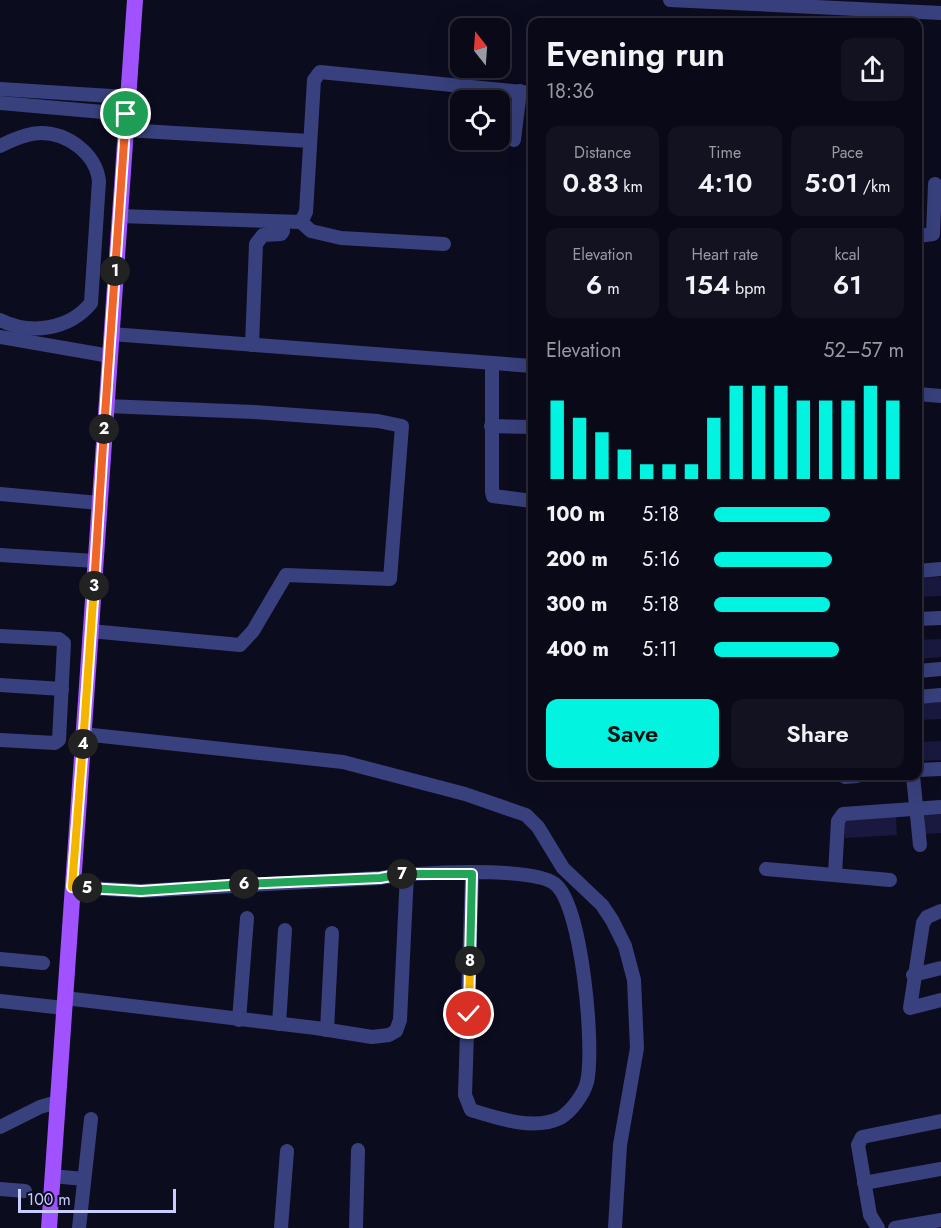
<!DOCTYPE html>
<meta charset="utf-8">
<style>
:root{--surface:#090917;--page:#121220;--text:#f1f3f6;--muted:#999aa1;--line:#292a36;--accent:#02f3e0}
body{margin:0;font-family:Jost,sans-serif;background:var(--page);color:var(--text);height:100vh;display:flex;flex-direction:column;font-size:22px;white-space:nowrap}
*{box-sizing:border-box;margin:0}
p{font-size:20px;color:var(--muted)}
.icon{flex:none;width:33px;height:33px;fill:none;stroke:currentColor;stroke-width:2;stroke-linecap:round;stroke-linejoin:round}
.map{position:relative;flex:1;overflow:hidden}
.panel{position:absolute;left:528px;top:18px;width:394px;height:762px;display:flex;flex-direction:column;background:var(--surface);border-radius:12px;box-shadow:0 6px 24px #0002,0 0 0 2px var(--line)}
.panel>*{flex:none}
.needle{width:39px;rotate:343deg}
.tools{position:absolute;left:450px;top:18px;display:grid;gap:12px}
.tools a{display:grid;place-items:center;width:60px;height:60px;border-radius:12px;background:var(--surface);box-shadow:0 6px 24px #0002,0 0 0 2px var(--line);font-size:30px}
.scale{position:absolute;left:18px;bottom:15px;width:158px;box-sizing:border-box;padding-left:6px;border:3px solid #caceff;border-top:0;font-size:16px;line-height:21px;white-space:nowrap;color:#caceff;-webkit-text-stroke:4px #0c0c1f;paint-order:stroke}
.pin{position:absolute;display:grid;place-items:center;width:51px;height:51px;color:#fff;margin:-26px;border:3px solid #fff;border-radius:50%;box-shadow:0 2px 6px #0007}
.km{position:absolute;width:30px;height:30px;margin:-15px;border-radius:50%;background:#222;color:#fff;font-size:16px;line-height:30px;text-align:center}
.round{display:grid;place-items:center;flex:none;width:63px;height:63px;border-radius:12px;background:var(--page)}
.head{display:flex;align-items:center;justify-content:space-between;height:102px;padding:0 18px}
h1{font-size:33px;font-weight:600;line-height:45px}
.figures{display:grid;grid-template-columns:repeat(3,1fr);gap:9px;height:102px;padding:6px 18px}
.figures div{display:grid;align-content:center;border-radius:12px;background:var(--page);text-align:center}
.figures b{font-size:26px;font-weight:600}
.figures small{font-size:16px;font-weight:400}
.figures p{font-size:16px}
.chart{height:168px;padding:12px 18px}
.chart p{display:flex;justify-content:space-between}
.chart svg{width:100%;height:108px;margin-top:6px;stroke:var(--accent);stroke-width:6}
.action{display:flex;gap:12px;margin-top:auto;padding:12px 18px}
.action a{flex:1;height:69px;border-radius:12px;background:var(--accent);color:#111;font-size:24px;font-weight:600;line-height:69px;text-align:center}
.action a+a{background:var(--page);color:var(--text)}
ul{padding:0 18px;list-style:none;font-size:20px}
li{display:grid;grid-template-columns:96px 72px 1fr;align-items:center;height:45px}
li i{height:15px;border-radius:8px;background:var(--accent)}
.map>svg:first-child{display:block}
.building{fill:#19193f}
.lines{fill:none;stroke-linecap:round;stroke-linejoin:round}
.minor{stroke:#38417d;stroke-width:14}
.major{stroke:#9f52fe;stroke-width:16}
.split-1-casing{stroke:#fff;stroke-width:12}
.split-2-casing{stroke:#fff;stroke-width:12}
.split-3-casing{stroke:#fff;stroke-width:12}
.split-4-casing{stroke:#fff;stroke-width:12}
.split-5-casing{stroke:#fff;stroke-width:12}
.split-6-casing{stroke:#fff;stroke-width:12}
.split-7-casing{stroke:#fff;stroke-width:12}
.split-8-casing{stroke:#fff;stroke-width:12}
.split-9-casing{stroke:#fff;stroke-width:12}
.split-1{stroke:#f0652b;stroke-width:8}
.split-2{stroke:#f0652b;stroke-width:8}
.split-3{stroke:#f0652b;stroke-width:8}
.split-4{stroke:#f5b400;stroke-width:8}
.split-5{stroke:#f5b400;stroke-width:8}
.split-6{stroke:#22a559;stroke-width:8}
.split-7{stroke:#22a559;stroke-width:8}
.split-8{stroke:#22a559;stroke-width:8}
.split-9{stroke:#f5b400;stroke-width:8}
</style>
<div class="map">
<svg width="941" height="1228" viewBox="0 0 941 1228">
<rect width="100%" height="100%" fill="#0c0c1f"/>
<g class="building">
<path d="M941,577V596L918,597V578Z"/>
<path d="M941,639V657L918,659V640Z"/>
<path d="M941,701V719L918,720V702Z"/>
<path d="M941,741V760L920,761L919,742Z"/>
<path d="M941,814V833L925,834L924,815Z"/>
<path d="M896,817L897,835L845,838L844,820Z"/>
</g>
<g class="lines">
<g class="minor">
<path d="M670,0L941,13"/>
<path d="M0,89L127,97"/>
<path d="M0,103L126,114"/>
<path d="M125,130L310,141"/>
<path d="M514,140L520,91"/>
<path d="M0,146C12,140 27,133 41,133C68,133 96,154 99,181L91,303C69,330 30,335 0,320"/>
<path d="M119,216L301,222L306,212L314,80L320,72L532,93"/>
<path d="M301,222L311,231L341,238L444,244"/>
<path d="M918,236L933,234L935,184"/>
<path d="M111,334L532,366"/>
<path d="M0,337L110,356"/>
<path d="M252,345L256,244L263,235L281,234L283,231L282,224"/>
<path d="M492,363V492L493,496L532,501"/>
<path d="M918,394L941,396"/>
<path d="M491,426L532,427"/>
<path d="M0,494L99,503"/>
<path d="M0,555L95,561"/>
<path d="M918,571L941,569"/>
<path d="M918,619L941,618"/>
<path d="M90,631L240,645L253,631L286,575L390,579L402,426L378,421L254,412L106,406"/>
<path d="M0,636L59,639L64,643L59,740L55,743L0,740"/>
<path d="M918,671L941,669"/>
<path d="M0,685L62,689"/>
<path d="M918,697L941,695"/>
<path d="M83,734L343,762L465,794L526,815L538,827L563,868L602,905L612,920L625,946L634,980L637,1048L620,1145L615,1228"/>
<path d="M918,770L941,769"/>
<path d="M913,776L920,845"/>
<path d="M845,777L857,776"/>
<path d="M766,869L890,880"/>
<path d="M835,874L838,821L843,814L941,807"/>
<path d="M72,887L141,891L380,878C410,872 534,866 555,884C582,905 595,1048 587,1082C584,1094 571,1112 560,1118C534,1131 497,1118 471,1110L465,1095L472,874"/>
<path d="M941,911L927,917L923,923L910,1008L941,1000"/>
<path d="M0,959L43,963"/>
<path d="M913,975L941,968"/>
<path d="M65,998L316,1028L372,1037L389,1035L396,1031L400,1020L407,873"/>
<path d="M0,1001L64,1008"/>
<path d="M239,1020L247,918"/>
<path d="M279,1024L285,930"/>
<path d="M327,1030L332,933"/>
<path d="M0,1127L40,1107L57,1102"/>
<path d="M52,1176L84,1179"/>
<path d="M864,1183L941,1169"/>
<path d="M0,1189L25,1191"/>
<path d="M79,1228L91,1119"/>
<path d="M281,1228L287,1151"/>
<path d="M356,1228L358,1150"/>
<path d="M878,1228L870,1215L858,1145L862,1137L941,1121"/>
<path d="M895,1228L941,1220"/>
</g>
<path class="major" d="M49,1228L135,0"/>
</g>
<g class="lines">
<defs>
<path id="split-1" d="M115,271L126,114"/>
<path id="split-2" d="M104,429L115,271"/>
<path id="split-3" d="M94,586L104,429"/>
<path id="split-4" d="M83,744L94,586"/>
<path id="split-5" d="M83,744L72,887L87,888"/>
<path id="split-6" d="M87,888L141,891L244,884"/>
<path id="split-7" d="M244,884L380,878L402,874"/>
<path id="split-8" d="M402,874H472L470,961"/>
<path id="split-9" d="M469,1014L470,961"/>
</defs>
<use href="#split-1" class="split-1-casing"/>
<use href="#split-2" class="split-2-casing"/>
<use href="#split-3" class="split-3-casing"/>
<use href="#split-4" class="split-4-casing"/>
<use href="#split-5" class="split-5-casing"/>
<use href="#split-6" class="split-6-casing"/>
<use href="#split-7" class="split-7-casing"/>
<use href="#split-8" class="split-8-casing"/>
<use href="#split-9" class="split-9-casing"/>
<use href="#split-1" class="split-1"/>
<use href="#split-2" class="split-2"/>
<use href="#split-3" class="split-3"/>
<use href="#split-4" class="split-4"/>
<use href="#split-5" class="split-5"/>
<use href="#split-6" class="split-6"/>
<use href="#split-7" class="split-7"/>
<use href="#split-8" class="split-8"/>
<use href="#split-9" class="split-9"/>
</g>
</svg>
<div class="tools">
<a><svg class="needle" viewBox="-14 -14 28 28"><path d="M0-13l5 13h-10z" fill="#e53935"/><path d="M0 13l5-13h-10z" fill="#999aa1"/></svg></a>
<a><svg class="icon" aria-label="locate" viewBox="0 0 24 24"><circle cx="12" cy="12" r="6"/><path d="M12 2v4M12 18v4M2 12h4M18 12h4"/></svg></a>
</div>
<div class="scale">100 m</div>
<div class="pin" style="left:126px;top:114px;background:#1e9e55"><svg class="icon" aria-label="arrive" viewBox="0 0 24 24"><path d="M6 21V4h12l-3 4 3 4H6"/></svg></div>
<div class="pin" style="left:469px;top:1014px;background:#d93025"><svg class="icon" aria-label="check" viewBox="0 0 24 24"><path d="M5 12l5 5 9-10"/></svg></div>
<b class="km" style="left:115px;top:271px">1</b>
<b class="km" style="left:104px;top:429px">2</b>
<b class="km" style="left:94px;top:586px">3</b>
<b class="km" style="left:83px;top:744px">4</b>
<b class="km" style="left:87px;top:888px">5</b>
<b class="km" style="left:244px;top:884px">6</b>
<b class="km" style="left:402px;top:874px">7</b>
<b class="km" style="left:470px;top:961px">8</b>
<section class="panel">
<div class="head"><div><h1>Evening run</h1><p>18:36</p></div><a class="round"><svg class="icon" aria-label="share" viewBox="0 0 24 24"><path d="M12 15V3M7 8l5-5 5 5M5 13v7h14v-7"/></svg></a></div>
<div class="figures">
<div><p>Distance</p><b>0.83<small> km</small></b></div>
<div><p>Time</p><b>4:10</b></div>
<div><p>Pace</p><b>5:01<small> /km</small></b></div>
</div>
<div class="figures">
<div><p>Elevation</p><b>6<small> m</small></b></div>
<div><p>Heart rate</p><b>154<small> bpm</small></b></div>
<div><p>kcal</p><b>61</b></div>
</div>
<div class="chart"><p><span>Elevation</span>52–57 m</p>
<svg viewBox="0 0 160 44" preserveAspectRatio="none"><path d="M5 44V12M15 44V19M25 44V25M35 44V32M45 44V38M55 44V38M65 44V38M75 44V19M85 44V6M95 44V6M105 44V6M115 44V12M125 44V12M135 44V12M145 44V6M155 44V12"/></svg>
</div>
<ul>
<li><b>100 m</b>5:18<i style="width:61%"></i></li>
<li><b>200 m</b>5:16<i style="width:62%"></i></li>
<li><b>300 m</b>5:18<i style="width:61%"></i></li>
<li><b>400 m</b>5:11<i style="width:66%"></i></li>
</ul>
<div class="action"><a>Save</a><a>Share</a></div>
</section>
</div>
